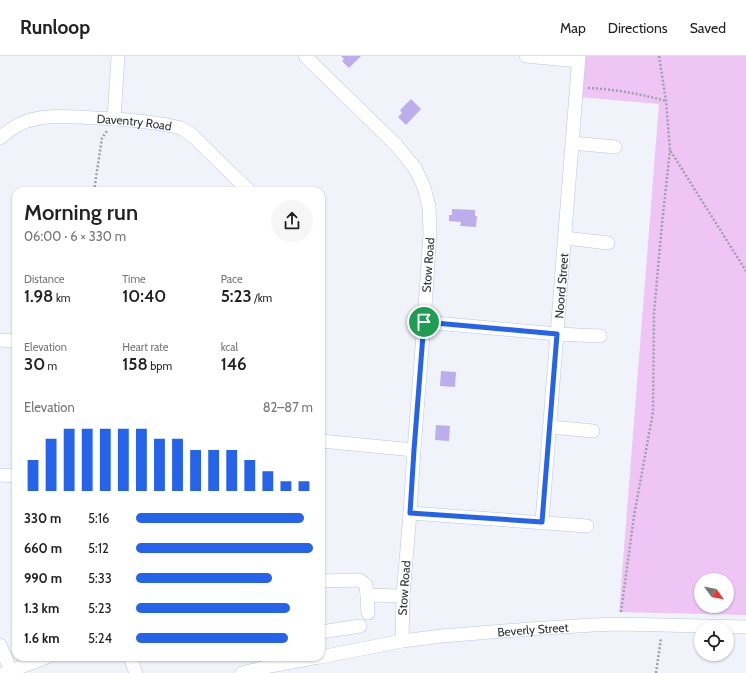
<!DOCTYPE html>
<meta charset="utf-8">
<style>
:root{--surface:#fff;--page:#f6f6f6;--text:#222;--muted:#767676;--line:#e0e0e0;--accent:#2563eb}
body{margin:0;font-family:Cabin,sans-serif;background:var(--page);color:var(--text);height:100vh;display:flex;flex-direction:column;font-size:15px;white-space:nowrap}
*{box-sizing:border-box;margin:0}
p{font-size:13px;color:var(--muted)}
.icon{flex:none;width:22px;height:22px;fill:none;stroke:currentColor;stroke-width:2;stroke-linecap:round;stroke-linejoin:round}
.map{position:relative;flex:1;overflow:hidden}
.panel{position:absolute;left:12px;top:131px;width:313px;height:474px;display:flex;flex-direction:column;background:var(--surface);border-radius:12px;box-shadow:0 1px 3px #0004}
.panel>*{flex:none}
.needle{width:26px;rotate:123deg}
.controls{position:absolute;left:694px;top:517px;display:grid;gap:8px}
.controls a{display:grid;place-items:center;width:40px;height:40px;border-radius:50%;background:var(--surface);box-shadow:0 1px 3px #0004;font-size:20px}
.pin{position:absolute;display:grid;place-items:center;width:34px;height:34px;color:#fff;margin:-17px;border:2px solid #fff;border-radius:50%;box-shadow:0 1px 4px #0007}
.round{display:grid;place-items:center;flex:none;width:42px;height:42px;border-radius:21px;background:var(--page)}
.overview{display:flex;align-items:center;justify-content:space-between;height:68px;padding:0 12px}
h1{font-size:22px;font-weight:600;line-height:30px}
.metrics{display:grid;grid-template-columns:repeat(3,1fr);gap:6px;height:68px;padding:4px 12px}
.metrics div{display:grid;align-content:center}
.metrics b{font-size:17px;font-weight:600}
.metrics small{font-size:11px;font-weight:400}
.metrics p{font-size:11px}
.chart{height:112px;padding:8px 12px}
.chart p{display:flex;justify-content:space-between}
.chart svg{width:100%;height:72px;margin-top:4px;stroke:var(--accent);stroke-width:6}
ul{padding:0 12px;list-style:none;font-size:13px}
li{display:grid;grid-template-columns:64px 48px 1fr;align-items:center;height:30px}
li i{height:10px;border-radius:5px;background:var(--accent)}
header{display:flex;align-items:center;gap:24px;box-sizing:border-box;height:56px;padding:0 20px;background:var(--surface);border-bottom:1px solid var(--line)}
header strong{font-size:19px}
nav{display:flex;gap:22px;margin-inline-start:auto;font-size:14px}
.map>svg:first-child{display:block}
.green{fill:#eec5f5;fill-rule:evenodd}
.building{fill:#bdadec}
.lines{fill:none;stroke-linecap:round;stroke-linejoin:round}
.minor-casing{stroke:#bbc4e4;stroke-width:14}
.path{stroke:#9ea1aa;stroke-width:2.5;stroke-dasharray:2 2;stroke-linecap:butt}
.minor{stroke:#fff;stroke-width:13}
.route-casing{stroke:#fff;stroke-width:8}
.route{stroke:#2563eb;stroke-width:5}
.labels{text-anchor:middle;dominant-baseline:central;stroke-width:3;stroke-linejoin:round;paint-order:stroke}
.street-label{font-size:12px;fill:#2e323e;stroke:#fff}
</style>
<header>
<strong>Runloop</strong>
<nav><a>Map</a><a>Directions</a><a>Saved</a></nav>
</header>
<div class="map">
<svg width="746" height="617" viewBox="0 0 746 617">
<rect width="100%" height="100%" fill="#f1f3fa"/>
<path class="green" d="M584,0H746V559L619,556L659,48L580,41ZM701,524H727V550H701Z"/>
<g class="building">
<path d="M341,0H361L349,12L342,5L344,3Z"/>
<path d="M411,43L421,53L406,69L398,61L402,57L400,54Z"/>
<path d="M452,153L475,154V160H477L476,171L460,170L461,166L449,165V159H452Z"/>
<path d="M441,315L456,316L455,331L440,330Z"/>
<path d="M436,369L450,370L449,385L435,384Z"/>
</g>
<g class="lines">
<defs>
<g id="minor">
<path d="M305,0L396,89L415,112L424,131L429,151L430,177L424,266L414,394L410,457L403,540L402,585"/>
<path d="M526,0L578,5"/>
<path d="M114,63L118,0"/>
<path id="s1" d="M0,82C6,77 13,71 20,68C43,57 71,61 96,62C121,63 147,65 172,70L181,72L193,80L249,135"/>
<path d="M572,87L615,91"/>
<path d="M565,182L608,187"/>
<path d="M424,266L557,278L600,280"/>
<path d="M0,284L16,285"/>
<path d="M550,371L593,375"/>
<path d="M321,385L414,394"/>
<path d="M0,419L16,420"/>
<path d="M410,457L587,470"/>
<path id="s2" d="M542,466L579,0"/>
<path d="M321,525L360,524L366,529L367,539L403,540"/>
<path d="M367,539L368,557"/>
<path d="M321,576L360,570"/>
<path d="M0,589L11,615"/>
<path d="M130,601L136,617"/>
<path id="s3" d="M321,601L402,585L442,580L530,573L593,569L619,568L746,571"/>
<path d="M5,617L47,601"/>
<path d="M242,617L270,610L319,601"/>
</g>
</defs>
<use href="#minor" class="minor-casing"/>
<g class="path">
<path d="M659,0L666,45L670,94L746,215"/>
<path d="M588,32C614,33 641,38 666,45"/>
<path d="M94,135L102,82L107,75"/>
<path d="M621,556L634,460L653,356L654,257L662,168L670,94"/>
<path d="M656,617L661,582"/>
</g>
<use href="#minor" class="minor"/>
</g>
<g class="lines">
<defs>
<path id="route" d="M424,266L557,278L542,466L410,457L414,394Z"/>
</defs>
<use href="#route" class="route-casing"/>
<use href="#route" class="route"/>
</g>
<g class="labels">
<g class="street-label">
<text stroke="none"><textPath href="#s1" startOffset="140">Daventry Road</textPath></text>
<text transform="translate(428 209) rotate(-86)">Stow Road</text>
<text stroke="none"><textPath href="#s2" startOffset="237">Noord Street</textPath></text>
<text transform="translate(404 532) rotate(-86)">Stow Road</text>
<text stroke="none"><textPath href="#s3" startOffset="214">Beverly Street</textPath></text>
</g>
</g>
</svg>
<div class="controls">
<a><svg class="needle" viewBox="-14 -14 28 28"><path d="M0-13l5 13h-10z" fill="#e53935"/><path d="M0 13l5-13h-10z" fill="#767676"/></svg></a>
<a><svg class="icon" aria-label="locate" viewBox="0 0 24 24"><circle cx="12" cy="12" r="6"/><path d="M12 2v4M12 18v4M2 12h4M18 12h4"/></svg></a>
</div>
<div class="pin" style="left:424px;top:266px;background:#1e9e55"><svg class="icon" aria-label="arrive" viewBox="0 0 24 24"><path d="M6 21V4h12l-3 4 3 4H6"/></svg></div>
<section class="panel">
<div class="overview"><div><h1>Morning run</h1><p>06:00 · 6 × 330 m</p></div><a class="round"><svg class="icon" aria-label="share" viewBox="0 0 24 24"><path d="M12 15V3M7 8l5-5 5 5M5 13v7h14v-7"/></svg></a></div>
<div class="metrics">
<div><p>Distance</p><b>1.98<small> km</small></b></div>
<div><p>Time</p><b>10:40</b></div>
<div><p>Pace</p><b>5:23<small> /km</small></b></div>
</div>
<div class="metrics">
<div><p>Elevation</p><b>30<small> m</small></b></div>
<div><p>Heart rate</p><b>158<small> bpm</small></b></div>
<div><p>kcal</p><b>146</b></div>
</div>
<div class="chart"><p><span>Elevation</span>82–87 m</p>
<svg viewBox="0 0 160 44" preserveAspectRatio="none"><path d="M5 44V25M15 44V12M25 44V6M35 44V6M45 44V6M55 44V6M65 44V6M75 44V12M85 44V12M95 44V19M105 44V19M115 44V19M125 44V25M135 44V32M145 44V38M155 44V38"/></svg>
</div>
<ul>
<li><b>330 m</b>5:16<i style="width:95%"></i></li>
<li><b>660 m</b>5:12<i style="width:100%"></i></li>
<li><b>990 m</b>5:33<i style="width:77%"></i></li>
<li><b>1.3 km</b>5:23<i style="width:87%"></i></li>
<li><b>1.6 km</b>5:24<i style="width:86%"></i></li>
</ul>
</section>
</div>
